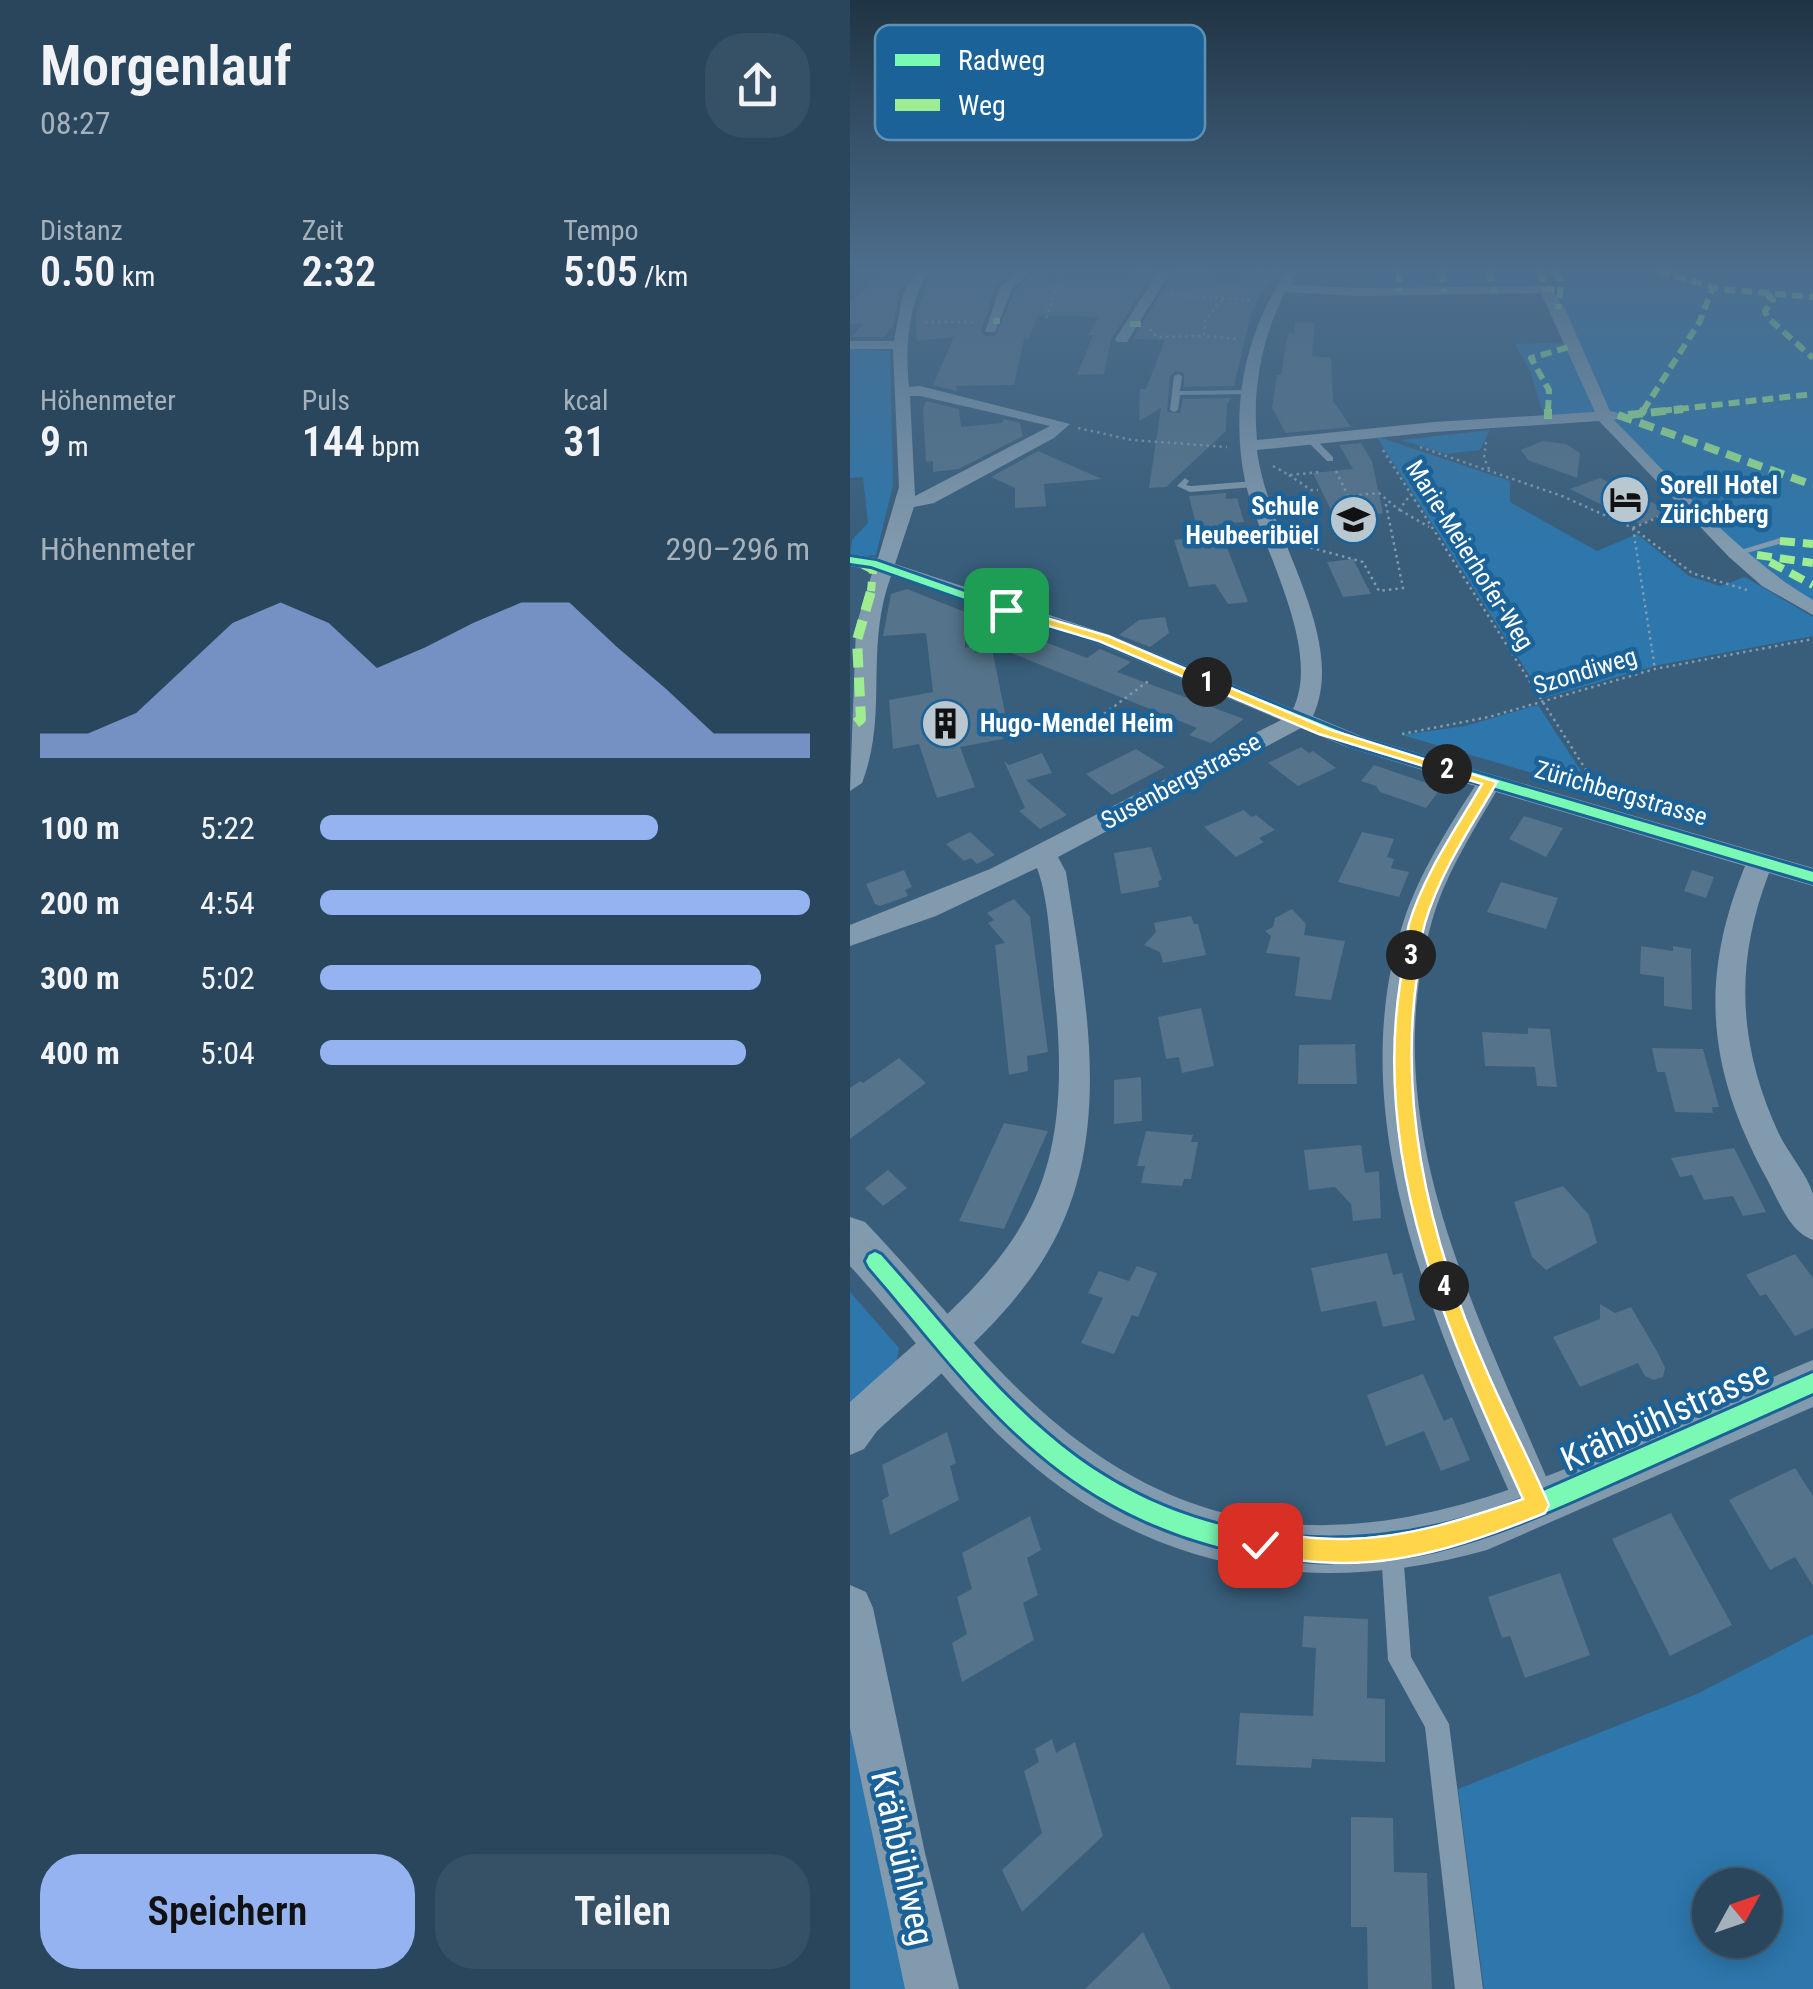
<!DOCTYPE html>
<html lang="de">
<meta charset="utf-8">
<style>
:root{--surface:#2a465c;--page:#365065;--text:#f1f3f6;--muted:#a5b1bb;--line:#465e72;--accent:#95b2f1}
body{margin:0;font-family:"Roboto Condensed",sans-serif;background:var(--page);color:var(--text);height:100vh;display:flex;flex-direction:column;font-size:38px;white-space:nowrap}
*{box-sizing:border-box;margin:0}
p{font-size:32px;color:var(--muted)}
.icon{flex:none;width:55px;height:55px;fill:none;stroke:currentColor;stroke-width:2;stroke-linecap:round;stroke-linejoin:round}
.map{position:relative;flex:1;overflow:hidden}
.side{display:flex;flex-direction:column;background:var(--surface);width:850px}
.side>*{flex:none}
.needle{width:65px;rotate:50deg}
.tools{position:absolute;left:842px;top:1868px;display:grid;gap:20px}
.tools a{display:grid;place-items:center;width:90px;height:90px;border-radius:50%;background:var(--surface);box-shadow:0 5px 25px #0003,0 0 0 2px var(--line);font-size:50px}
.pin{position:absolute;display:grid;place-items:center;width:85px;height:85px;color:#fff;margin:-42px;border-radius:20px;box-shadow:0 5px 15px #0006}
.km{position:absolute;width:50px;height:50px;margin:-25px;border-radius:50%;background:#222;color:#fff;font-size:28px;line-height:50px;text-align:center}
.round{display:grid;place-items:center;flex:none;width:105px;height:105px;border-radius:40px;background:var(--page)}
.overview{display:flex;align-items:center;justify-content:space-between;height:170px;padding:0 40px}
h1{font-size:55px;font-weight:600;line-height:75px}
.figures{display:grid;grid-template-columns:repeat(3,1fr);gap:15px;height:170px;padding:10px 40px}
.figures div{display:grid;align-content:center}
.figures b{font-size:42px;font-weight:600}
.figures small{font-size:28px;font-weight:400}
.figures p{font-size:28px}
.chart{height:280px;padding:20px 40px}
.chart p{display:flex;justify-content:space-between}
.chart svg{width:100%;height:180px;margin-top:10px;fill:var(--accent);opacity:.7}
.cta{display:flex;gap:20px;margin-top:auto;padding:20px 40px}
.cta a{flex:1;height:115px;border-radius:40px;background:var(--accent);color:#111;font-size:40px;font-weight:600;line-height:115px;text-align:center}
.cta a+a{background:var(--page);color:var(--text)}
ul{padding:0 40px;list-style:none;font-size:32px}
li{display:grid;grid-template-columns:160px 120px 1fr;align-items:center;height:75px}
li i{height:25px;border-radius:12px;background:var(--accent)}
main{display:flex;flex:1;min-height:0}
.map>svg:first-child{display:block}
.green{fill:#2d77ac;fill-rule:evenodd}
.building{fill:#55738a}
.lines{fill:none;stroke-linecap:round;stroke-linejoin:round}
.path{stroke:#829aad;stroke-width:2.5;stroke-dasharray:2.5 4;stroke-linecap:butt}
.service{fill:#829aad;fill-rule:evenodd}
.minor{fill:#829aad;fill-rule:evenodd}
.tertiary{fill:#829aad;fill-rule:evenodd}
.tram-far1{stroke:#809aac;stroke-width:2.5}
.tram{stroke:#809aac;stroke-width:4}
.quiet-far2{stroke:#9fed91;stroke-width:6;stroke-dasharray:11 6;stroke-linecap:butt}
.quiet-far1{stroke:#9fed91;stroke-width:8;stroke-dasharray:15 8;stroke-linecap:butt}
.quiet{stroke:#9fed91;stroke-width:10;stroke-dasharray:19 10;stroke-linecap:butt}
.cycleway-casing{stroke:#1b6298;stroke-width:6}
.cycleway{fill:#7af9b4;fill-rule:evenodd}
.route{fill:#ffd54a;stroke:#fff;stroke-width:2.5}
.labels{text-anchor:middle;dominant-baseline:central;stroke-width:9;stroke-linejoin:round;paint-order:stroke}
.far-poi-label{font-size:25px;font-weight:bold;fill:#fff;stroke:#1b6298;text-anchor:start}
.far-street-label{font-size:25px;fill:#fff;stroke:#1b6298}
.near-street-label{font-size:35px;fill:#fff;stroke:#1b6298}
.key{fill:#1b6298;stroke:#5f91b7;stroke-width:2.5}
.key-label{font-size:28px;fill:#fff}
</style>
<main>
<section class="side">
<div class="overview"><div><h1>Morgenlauf</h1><p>08:27</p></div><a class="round"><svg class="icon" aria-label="share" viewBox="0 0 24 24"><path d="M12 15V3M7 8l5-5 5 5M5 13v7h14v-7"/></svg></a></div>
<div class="figures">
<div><p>Distanz</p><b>0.50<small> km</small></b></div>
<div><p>Zeit</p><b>2:32</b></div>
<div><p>Tempo</p><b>5:05<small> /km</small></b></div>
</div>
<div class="figures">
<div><p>Höhenmeter</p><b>9<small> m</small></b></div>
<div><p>Puls</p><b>144<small> bpm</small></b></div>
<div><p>kcal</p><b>31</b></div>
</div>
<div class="chart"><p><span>Höhenmeter</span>290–296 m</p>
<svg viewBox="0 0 160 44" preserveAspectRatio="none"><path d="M0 44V38L10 38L20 33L30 22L40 11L50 6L60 11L70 22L80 17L90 11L100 6L110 6L120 17L130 27L140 38L150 38L160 38V44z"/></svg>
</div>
<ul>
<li><b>100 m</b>5:22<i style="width:69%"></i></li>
<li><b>200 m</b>4:54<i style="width:100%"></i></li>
<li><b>300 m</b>5:02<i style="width:90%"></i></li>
<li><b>400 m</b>5:04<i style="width:87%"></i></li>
</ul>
<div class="cta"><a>Speichern</a><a>Teilen</a></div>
</section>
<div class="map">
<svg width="963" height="1989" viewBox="0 0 963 1989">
<rect width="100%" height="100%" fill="#385e7b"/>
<g class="green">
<path d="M517,271H688L693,285L505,291Z"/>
<path d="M701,271H963V602L881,542L759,418L694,417L680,371L665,344L722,342Z"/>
<path d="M0,349L40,351L43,485L26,555L0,557L2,540L18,523L13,477L0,478Z"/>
<path d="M640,430L630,450L596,454L551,440Z"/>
<path d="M526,436L660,481V502L747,551L787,534L839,576L870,586L895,577L963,617V636L809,665L694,698Z"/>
<path d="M688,705L744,791L552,735L615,726Z"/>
<path d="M0,1292L49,1348L44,1374L0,1420Z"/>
<path d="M963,1634V1989H634L608,1789L847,1694ZM860,1885H915V1940H860Z"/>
<path d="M0,1660L60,1989H0Z"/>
</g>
<g class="building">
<path d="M285,270H305L261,339L254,374L227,375L243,335H238L249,317L188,315L179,339H174L164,385L106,386L107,391L83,385L104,337L67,341L66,314L80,274L158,275L146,286L131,331L135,336H145L165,291L183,274H200L197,282L279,280Z"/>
<path d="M325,270H363L368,284H389L401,270H433L412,292L401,314L384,386L334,387V373L326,371L320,376L317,412L330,413L333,399L382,398L377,404L376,431L316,487L299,488L311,408L289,421L290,389H296L315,340L283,339Z"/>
<path d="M60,274L49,293L43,326L34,337H1L14,323L0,324V302L32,275Z"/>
<path d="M445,322L465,323L462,356L481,358L483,401L501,427L436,433L422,408L427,375H431L436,344L439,333H444Z"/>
<path d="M76,401L109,409L111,427L152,423L154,419L170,423L173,436L109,469L83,472V461L76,462L73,409Z"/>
<path d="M692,441L716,444L730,453L727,478L678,460L671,450Z"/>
<path d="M511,443L522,461L533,513L530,514L481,510L463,473L503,469L489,445Z"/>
<path d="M188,451L252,479L194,484L196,506L165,508V488L141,477Z"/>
<path d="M750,478L820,511L790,524L720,489Z"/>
<path d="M376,493V499L387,498L394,522L368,524L398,602L378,604L365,584L339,587L324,540L349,537L339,496Z"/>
<path d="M503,559L521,594L493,597L477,562Z"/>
<path d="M57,589L115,612V648L123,646L125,653L142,649L155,713L148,714L153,739L110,747L125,787L87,798L69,744L43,749L39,700L83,692L76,633L33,636L41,594Z"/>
<path d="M315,617L319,633L300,647L269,635L289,620Z"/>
<path d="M174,634L237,658L250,649L281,662L267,672L394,719L361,743L339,735L347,728L151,649Z"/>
<path d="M451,747L459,753L463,751L486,768L448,786L418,763Z"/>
<path d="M286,749L315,767L262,795L236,774Z"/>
<path d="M192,753L202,773L176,780L217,815L190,829L169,811L175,808L154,761L159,765Z"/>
<path d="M524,765L591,788L576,808L530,792L526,786L511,781Z"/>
<path d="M394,810L401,817L406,815L425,830L409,838L414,842L386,857L354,827Z"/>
<path d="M674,816L713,828L696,857L659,839Z"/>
<path d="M120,832L145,855L127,864L121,858L114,861L96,844Z"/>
<path d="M512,832L544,839L537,857L544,859L541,868L559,872L549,897L488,882Z"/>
<path d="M301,847L312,880L308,881L309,887L271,894L264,853Z"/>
<path d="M54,870L62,887L55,890L58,896L30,906L25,904L16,884Z"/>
<path d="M842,870L864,877L856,898L834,891Z"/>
<path d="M651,882L708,898L696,929L637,912Z"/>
<path d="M164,899L180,917L198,1052L177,1056L178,1071L159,1075L145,945L155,943L138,923L144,920L137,913Z"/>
<path d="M442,909L456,924L454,935L495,941L481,1000L445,996L450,957L416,953L421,936L415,931L423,927L425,918Z"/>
<path d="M341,916L344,924H348L356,955L313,963L310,952L294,945L306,932L304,923Z"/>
<path d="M791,946L823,951V946L841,949L842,1010L814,1006V977L790,974Z"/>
<path d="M351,1008L364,1066L332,1073L329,1057L316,1059L308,1017Z"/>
<path d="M678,1028L700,1029L707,1087L687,1086L685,1067L635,1066L632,1032L678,1034Z"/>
<path d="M505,1044L507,1084H448L449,1045Z"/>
<path d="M802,1048L853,1049L869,1107H862L863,1113L825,1112L815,1072H807Z"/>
<path d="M49,1058L76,1083L0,1139V1088L10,1081L13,1083Z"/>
<path d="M291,1077L292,1121L264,1124V1080Z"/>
<path d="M154,1123L198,1131L154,1229L109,1221Z"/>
<path d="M296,1131L343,1135L341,1142H348L341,1179H334L332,1186L291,1183L295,1166H287Z"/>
<path d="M511,1145L515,1173L529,1171L531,1218L503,1221L501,1204L485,1187L459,1190L454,1150Z"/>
<path d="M884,1148L916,1212L893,1216L883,1196L854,1200L842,1175L830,1177L821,1158Z"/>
<path d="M38,1170L57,1188L33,1206L15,1188Z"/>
<path d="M713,1186L739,1215L747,1243L696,1270L682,1257L664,1202Z"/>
<path d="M537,1253L543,1275L552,1273L565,1320L533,1327L526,1301L471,1312L461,1268Z"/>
<path d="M945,1254L963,1278V1328L945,1336L916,1294L910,1296L896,1275Z"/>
<path d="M287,1266L307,1273L288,1317L282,1315L264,1354L231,1343L253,1298L238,1293L249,1271L279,1281Z"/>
<path d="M750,1304L765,1313L781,1307L808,1353L815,1368L813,1377L804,1380L795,1376L788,1363L730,1387L703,1337L750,1319Z"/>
<path d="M573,1374L594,1421L602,1417L620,1460L591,1471L574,1431L536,1446L517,1395Z"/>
<path d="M97,1432L106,1463L100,1466L109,1500L40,1535L32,1500L39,1496L32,1465Z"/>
<path d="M945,1468L963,1496V1586L945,1557L920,1570L879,1500Z"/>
<path d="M821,1513L882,1625L820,1656L762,1539Z"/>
<path d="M180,1516L191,1550L177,1558L188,1595L173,1603L184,1640L112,1682L102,1643L117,1634L107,1597L122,1589L112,1553Z"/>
<path d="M710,1573L740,1655L675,1678L660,1636L652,1638L638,1597Z"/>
<path d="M454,1616L518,1619L517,1698L535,1699V1762L462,1759L461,1768L386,1765L390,1713L463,1716L466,1648L452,1647Z"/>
<path d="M202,1739L206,1753L225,1742L253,1836L172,1912L152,1870L192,1833L174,1771L189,1762L185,1749Z"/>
<path d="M501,1817L543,1818L544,1872L577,1873L582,1989H518L517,1927H501Z"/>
<path d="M293,1932L321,1989H235Z"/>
</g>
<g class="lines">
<g class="path">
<path d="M320,295L405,300"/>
<path d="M372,300L355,321L354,336L390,339"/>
<path d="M196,318L213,271"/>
<path d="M75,322H125"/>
<path d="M300,329L307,337L354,336"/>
<path d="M228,428L282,440L377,447"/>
<path d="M636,442L634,458L640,471"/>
<path d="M570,447L712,496L783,528L842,573L897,590"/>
<path d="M533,450L750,792"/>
<path d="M423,466L439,475L471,472"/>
<path d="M486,471L498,496L529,493L549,510L561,494"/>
<path d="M439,475L461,490H468"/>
<path d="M550,510L579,527"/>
<path d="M783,528L805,669"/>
<path d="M783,528L820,512"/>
<path d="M448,544L513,562L529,591L553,588L535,500"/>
<path d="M254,714L301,679"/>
<path d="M552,734L639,717L805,669L963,639"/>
</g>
<g class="service">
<path d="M328,374L332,376L330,391L401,390L405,392L401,394L330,395L328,410L324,412L320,410L324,376Z"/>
<path d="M458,438H464L483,457V461H477L458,442Z"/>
<path d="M335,478L339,481L336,485L341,486L404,481L408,484L404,487L340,492L327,486Z"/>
<path d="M930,538L935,541L933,543L886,556L881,553Z"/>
<path d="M542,1541L550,1544L553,1552L561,1657L599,1724L633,1989H605L575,1727L538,1660L531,1552L534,1544Z"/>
</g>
<g class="minor">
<path d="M66,271H78C58,308 55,345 59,387L70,386L220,424L204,438L84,503L64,507L45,564L260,635L443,709C473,647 409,544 395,481C380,408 395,331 437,271H449L440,285L509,288L699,286L715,309L760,411L776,415L764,420C827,483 886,554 963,600V615L912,586L879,557L749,421L584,432L407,450C416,532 499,637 463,716L513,737L963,868V886L919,873C884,964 888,1045 929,1134C938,1153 957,1174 963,1194C963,1207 963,1227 963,1240C940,1232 929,1202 918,1181C858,1072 848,982 895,866L646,792C622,833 595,875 582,921C522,1127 632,1321 708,1505L702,1520L687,1526L672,1520C591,1339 487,1122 554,920C570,872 598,828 625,786L497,747L451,728L208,857L216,872C236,1003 268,1144 191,1263C149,1328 84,1379 27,1431L14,1449L0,1455V1402C151,1266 228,1218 205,997C201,959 200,902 187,868L86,916L0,946V925L140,869L431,720L246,643L41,576C14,650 39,713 12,783L0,791L6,626L23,570L0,566V554L28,558L49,487L43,349H0V341H44L53,294ZM435,292L509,296L691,293L745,412L584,422L407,440C402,388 412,338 435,292ZM60,396H70L200,426L65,496Z"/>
<path d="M168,271H181L162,289L145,332H135L150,287Z"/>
<path d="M309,271H321L277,342H267L265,339Z"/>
<path d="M0,1585L16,1592L23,1608L75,1853L109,1989H55L0,1728Z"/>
</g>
<path class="tertiary" d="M0,1217L15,1222C88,1298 152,1387 238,1448C484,1624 727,1457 963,1360V1407L637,1550C470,1597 307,1575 174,1458C108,1401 58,1330 0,1266Z"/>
<g class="tram-far1">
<path d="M0,1224C92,1322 175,1438 297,1499"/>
<path d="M0,1249C82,1333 151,1438 253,1499"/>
<path d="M676,1499L963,1373"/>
<path d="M723,1499L963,1393"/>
</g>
<g class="tram">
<path d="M249,1497C409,1589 566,1568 729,1497"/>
<path d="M292,1497C415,1559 558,1549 682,1497"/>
</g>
<g class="quiet-far2">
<path d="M549,271V292"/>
<path d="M592,271L594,292"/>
<path d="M638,271L645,292"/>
<path d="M691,271L695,289L711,290"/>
<path d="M706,271L711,285L708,309"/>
<path d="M809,271L869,289L963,297"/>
<path d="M922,294L919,297L923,300L915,311L917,317L963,358"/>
<path d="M143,321H150"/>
<path d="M280,324H293"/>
<path d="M698,411L699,390L681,358L722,346"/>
<path d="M793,411L850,321L863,287"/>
<path d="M811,411L963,394"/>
</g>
<g class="quiet-far1">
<path d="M791,414L794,409"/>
<path d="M768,415L963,485"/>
<path d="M778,415L833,409"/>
<path d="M698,419V409"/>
<path d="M930,541L963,544"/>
<path d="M907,555L963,563"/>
<path d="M920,562L963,585"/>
<path d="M13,565L23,570L21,591"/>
</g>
<path class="quiet" d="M6,723L11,719L7,640L22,588"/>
<defs>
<g id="cycleway">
<path d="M0,557L26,561L160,608L257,637L509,739L963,872V882L501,745L249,641L152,612L21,566L0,563Z"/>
<path d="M25,1252L31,1255C93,1324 151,1402 226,1457C359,1554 523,1559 673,1500L963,1373V1393C898,1422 834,1451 769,1480C709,1507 649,1535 585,1550C457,1580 316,1550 211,1471C136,1415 80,1337 19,1267L16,1261L19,1255Z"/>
</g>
</defs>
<use href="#cycleway" class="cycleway-casing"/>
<use href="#cycleway" class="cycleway"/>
</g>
<linearGradient id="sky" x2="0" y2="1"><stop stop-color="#1f3444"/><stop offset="0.49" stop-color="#4d6e8d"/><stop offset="1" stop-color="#4d6e8d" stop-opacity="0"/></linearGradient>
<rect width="963" height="549" fill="url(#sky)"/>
<path class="route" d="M156,606L258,636L478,729L647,782C621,827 590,872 575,923C570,940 569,959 567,976C548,1110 581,1244 635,1367C655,1414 679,1458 699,1505L695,1513C632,1539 564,1563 495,1563C467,1563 438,1559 410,1557L402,1553L398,1545L402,1537L410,1533C438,1535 468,1540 497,1539C558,1538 615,1519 673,1499C599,1337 522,1166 550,984C553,965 554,943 559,924C574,874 606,829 632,784L469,734L249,641L152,612Z"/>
<defs>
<symbol id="hotel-disc" viewBox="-11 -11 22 22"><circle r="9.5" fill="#b9c7d1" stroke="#1b6298"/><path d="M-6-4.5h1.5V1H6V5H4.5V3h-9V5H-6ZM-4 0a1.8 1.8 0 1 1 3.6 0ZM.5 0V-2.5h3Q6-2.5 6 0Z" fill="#111"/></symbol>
<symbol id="school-disc" viewBox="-11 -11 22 22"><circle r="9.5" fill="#b9c7d1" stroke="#1b6298"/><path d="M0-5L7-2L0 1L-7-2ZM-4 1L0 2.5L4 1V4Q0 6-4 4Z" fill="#111"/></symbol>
<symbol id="building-disc" viewBox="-11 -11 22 22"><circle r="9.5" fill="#b9c7d1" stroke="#1b6298"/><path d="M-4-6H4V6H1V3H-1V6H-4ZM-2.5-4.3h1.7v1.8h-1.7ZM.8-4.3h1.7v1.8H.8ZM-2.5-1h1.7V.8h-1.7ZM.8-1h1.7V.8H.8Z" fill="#111"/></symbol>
</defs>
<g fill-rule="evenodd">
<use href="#hotel-disc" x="748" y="472" width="55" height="55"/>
<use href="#school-disc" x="476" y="492" width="55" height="55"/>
<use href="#building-disc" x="68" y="696" width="55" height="55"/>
</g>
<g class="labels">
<g class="far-poi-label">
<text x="810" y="485">Sorell Hotel<tspan x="810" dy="29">Zürichberg</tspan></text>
<text x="469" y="506" text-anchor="end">Schule<tspan x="469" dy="29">Heubeeribüel</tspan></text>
<text x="130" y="723">Hugo-Mendel Heim</text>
</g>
<g class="far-street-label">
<text transform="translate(620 555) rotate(58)">Marie-Meierhofer-Weg</text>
<text transform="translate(735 671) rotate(-17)">Szondiweg</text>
<text transform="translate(331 781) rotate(-28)">Susenbergstrasse</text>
<text transform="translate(771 793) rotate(16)">Zürichbergstrasse</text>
</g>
<g class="near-street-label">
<text transform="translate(815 1416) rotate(-24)">Krähbühlstrasse</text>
<text transform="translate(52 1858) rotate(77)">Krähbühlweg</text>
</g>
</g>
<rect x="25" y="25" width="330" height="115" rx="15" class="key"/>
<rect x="45" y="54" width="45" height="12" fill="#7af9b4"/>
<rect x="45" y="99" width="45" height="12" fill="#9fed91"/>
<g class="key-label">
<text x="108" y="70">Radweg</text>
<text x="108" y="115">Weg</text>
</g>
</svg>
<div class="tools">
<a><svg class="needle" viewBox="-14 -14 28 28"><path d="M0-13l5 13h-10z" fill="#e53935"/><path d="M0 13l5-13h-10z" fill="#a5b1bb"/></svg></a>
</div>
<div class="pin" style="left:156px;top:610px;background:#1e9e55"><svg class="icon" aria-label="arrive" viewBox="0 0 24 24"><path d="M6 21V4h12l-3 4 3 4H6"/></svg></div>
<div class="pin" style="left:410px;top:1545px;background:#d93025"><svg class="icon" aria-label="check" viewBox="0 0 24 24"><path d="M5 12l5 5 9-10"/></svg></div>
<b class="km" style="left:357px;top:682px">1</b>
<b class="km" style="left:597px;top:769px">2</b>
<b class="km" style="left:561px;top:955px">3</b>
<b class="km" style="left:594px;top:1286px">4</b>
</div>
</main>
